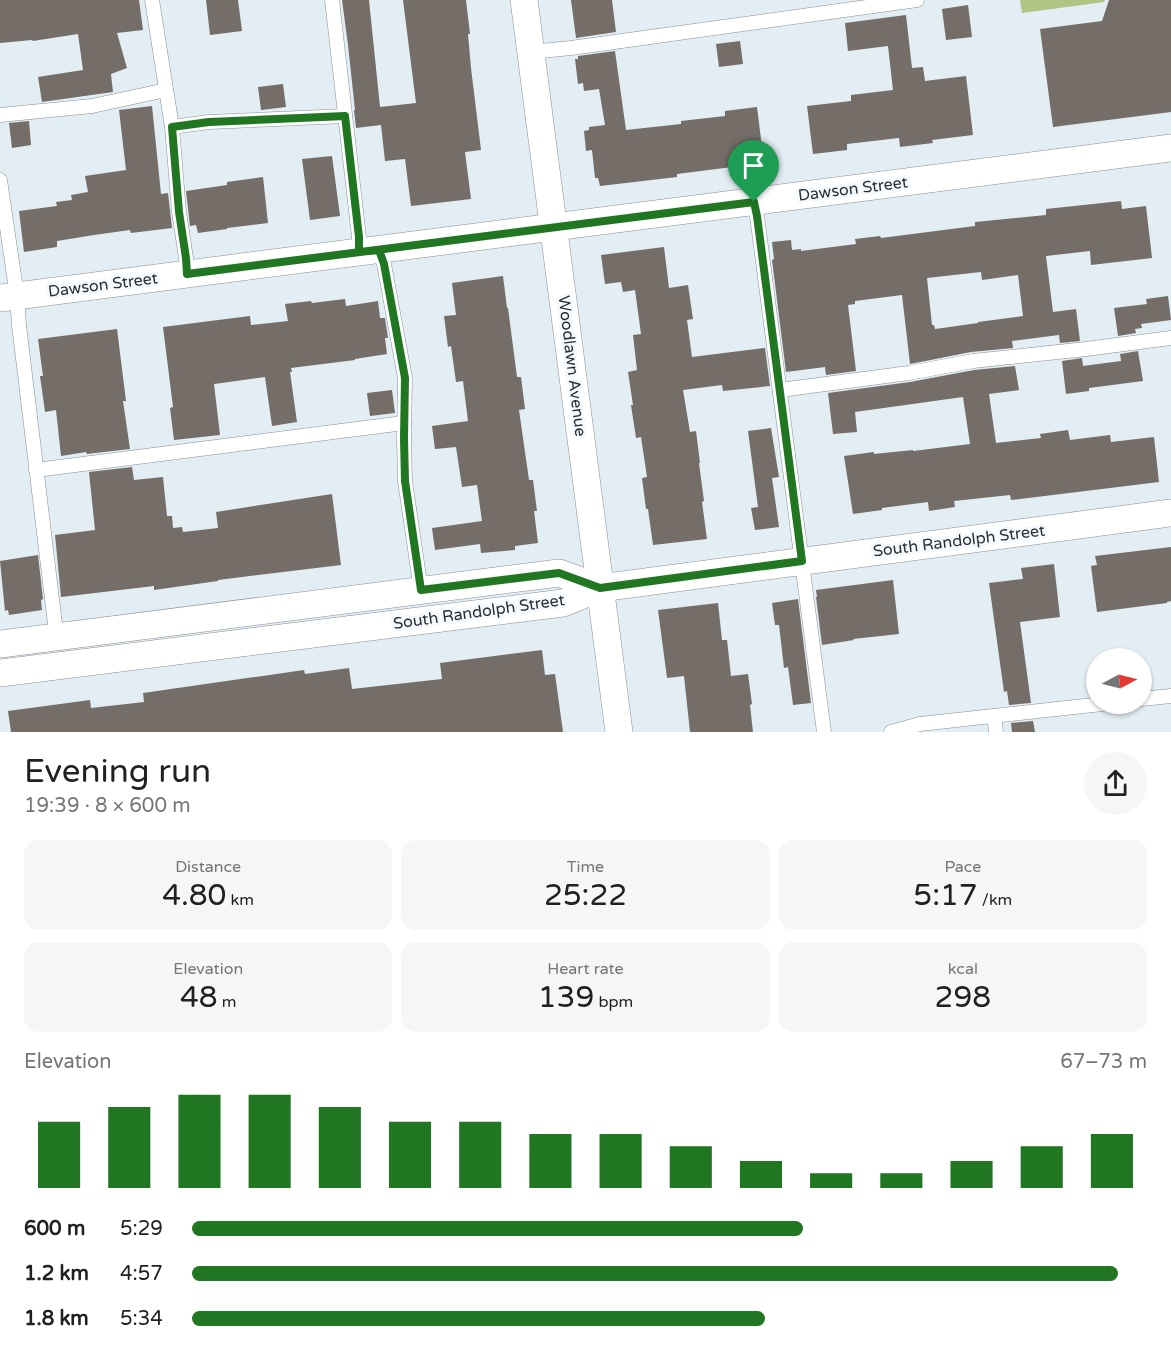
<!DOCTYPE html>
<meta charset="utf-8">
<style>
:root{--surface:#fff;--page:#f6f6f6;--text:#202124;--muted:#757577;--accent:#217622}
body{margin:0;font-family:"Varela Round",sans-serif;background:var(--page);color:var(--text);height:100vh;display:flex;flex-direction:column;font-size:22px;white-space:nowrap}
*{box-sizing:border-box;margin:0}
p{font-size:20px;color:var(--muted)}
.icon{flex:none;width:33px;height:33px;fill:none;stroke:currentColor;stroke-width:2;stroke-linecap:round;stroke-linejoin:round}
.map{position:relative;height:732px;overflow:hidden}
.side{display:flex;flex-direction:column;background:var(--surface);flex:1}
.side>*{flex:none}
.needle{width:39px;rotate:83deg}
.fabs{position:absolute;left:1086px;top:648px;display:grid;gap:12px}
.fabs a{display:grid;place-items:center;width:66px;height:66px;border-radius:50%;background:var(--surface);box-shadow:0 2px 4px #0004;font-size:30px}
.pin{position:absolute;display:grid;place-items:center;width:51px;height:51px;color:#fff;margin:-62px -26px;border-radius:50% 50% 50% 0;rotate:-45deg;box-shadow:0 0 6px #0007}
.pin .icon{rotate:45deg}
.round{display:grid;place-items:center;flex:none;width:63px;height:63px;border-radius:32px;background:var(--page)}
.summary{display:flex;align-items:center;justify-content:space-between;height:102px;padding:0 24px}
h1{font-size:33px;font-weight:600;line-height:45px}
.metrics{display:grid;grid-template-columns:repeat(3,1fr);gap:9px;height:102px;padding:6px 24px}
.metrics div{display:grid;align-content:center;border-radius:15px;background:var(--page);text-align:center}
.metrics b{font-size:30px;font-weight:600}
.metrics small{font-size:16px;font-weight:400}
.metrics p{font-size:16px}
.chart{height:168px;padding:12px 24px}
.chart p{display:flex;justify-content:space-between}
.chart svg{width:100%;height:108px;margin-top:6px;stroke:var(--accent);stroke-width:6}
ul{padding:0 24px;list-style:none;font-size:20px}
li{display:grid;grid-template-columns:96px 72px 1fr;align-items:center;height:45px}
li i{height:15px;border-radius:8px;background:var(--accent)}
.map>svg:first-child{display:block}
.green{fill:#b0c584}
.building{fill:#756d67;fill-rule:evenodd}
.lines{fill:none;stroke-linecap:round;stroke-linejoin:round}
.lane-casing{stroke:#889097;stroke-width:15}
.street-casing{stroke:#889097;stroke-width:28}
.lane{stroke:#fff;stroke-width:14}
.street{stroke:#fff;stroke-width:27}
.route-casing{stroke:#fff;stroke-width:12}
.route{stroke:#217622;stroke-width:8}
.labels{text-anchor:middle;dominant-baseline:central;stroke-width:6;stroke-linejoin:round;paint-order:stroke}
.street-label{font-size:16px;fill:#2a2e30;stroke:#f4f9fe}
</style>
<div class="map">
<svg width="1171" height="732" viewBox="0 0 1171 732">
<rect width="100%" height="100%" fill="#e3edf4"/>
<path class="green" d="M1020,0H1105L1104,2L1022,13Z"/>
<g class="building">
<path d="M0,0H139L143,30L117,33L127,68L111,74L113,92L42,102L38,77L83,70L78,34L33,41L32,40L0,43Z"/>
<path d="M206,0H238L242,31L210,35Z"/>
<path d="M342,0H369L380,107L416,103L403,0H466L470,34H468L471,68L481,150L465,152L471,199L411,206L405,159L385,161L381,125L356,128L354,110H355L348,45Z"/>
<path d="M571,0H612L616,32L576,38Z"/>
<path d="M1109,0H1171V112L1053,127L1040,29L1102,21Z"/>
<path d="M968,5L972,37L946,40L942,9Z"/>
<path d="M906,15L912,68L923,67L925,81L966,76L973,135L932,140L933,143L900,147L899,138L847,144V150L813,154L807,106L851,101V95L893,90L888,46L848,51L845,23Z"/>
<path d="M740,41L743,64L719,67L716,44Z"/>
<path d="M615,51L626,130L681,124V121L725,116V111L757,107L764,163L677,174V177L600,186L598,178H595L592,150L586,151L584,131L589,130V127L605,125L599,89L584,91L583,83L578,84L575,59H578V56Z"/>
<path d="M283,84L286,107L261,110L258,87Z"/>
<path d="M152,106L161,194L168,193L172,228L131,233L130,230L94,235L57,241V247L24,252L19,211L57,206L56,202L72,200L71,195L88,192L85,176L126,170L119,110Z"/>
<path d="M29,121L31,145L12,148L9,123Z"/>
<path d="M332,156L340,216L310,220L302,159Z"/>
<path d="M263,177L268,223L227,228V229L198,233L196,225L190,226L186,191L227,185V182Z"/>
<path d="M1121,201L1122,209L1146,206L1152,258L1091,265L1090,251L1046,256L1053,312L1076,309L1080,341L1060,343L1059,335L1012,341L1013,348L971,352L910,364L902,295L855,301V304L848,305L856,371L826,375L825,367L786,372L772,260L774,259L772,242L791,240L792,250L801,249V251L856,244L855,239L880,236L881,238L975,226V222L1046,215V209ZM981,272L982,280L1018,275L1023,316L978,322V323L935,329L934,325H932L927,278Z"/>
<path d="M664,247L669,288L688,285L693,319L687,320L692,357L765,348L770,386L723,391L722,385L683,390L690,432L696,431L700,463H699L704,501L702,502L707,539L653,545L648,509H646L642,478L647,477L641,437L636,438L631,405H633L628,372L637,370L633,335L641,334L635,290L623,292L621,282L605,284L601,255Z"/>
<path d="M503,276L507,308H508L517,377H521L525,409L519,410L529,480H533L537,511H534L538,543L515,546V550L481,553L480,544L435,550L432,528L482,521L477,485L462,487L456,447L435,449L432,426L468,421L463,381L456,382L451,346L448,347L444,316L456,315L452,283Z"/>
<path d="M1168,296L1171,320L1141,324L1142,328L1135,329L1136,333L1118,336L1114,308L1147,304L1146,299Z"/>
<path d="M345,299L346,306L378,301L380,318H385L386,325L388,338H385L387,354L355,359V360L291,368L292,372H290L297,422L272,426L265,377L214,384L220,435L174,440L170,408L173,407L163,327L250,316L251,325L288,321L285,304L311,301L312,303Z"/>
<path d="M117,329L126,401H123L130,449L87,454L86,452L61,456L56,410L45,412L40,376H43L38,339Z"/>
<path d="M1138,351L1143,381L1089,388V391L1066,394L1062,361L1082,358L1083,366L1121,361L1120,354Z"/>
<path d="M1015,366L1019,390L989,394L996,443L1041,438L1040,434L1068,430L1070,440L1110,435L1111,442L1154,437L1159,482L1011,500L1010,495L954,501L955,507L929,511L928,502L882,508V510L853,514L844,456L874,452V454L913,450V451L970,444L963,397L855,412L857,432L833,434L828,393L910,382L974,370Z"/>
<path d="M392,390L395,413L370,416L367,393Z"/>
<path d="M771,428L779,477L772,478L779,527L755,530L751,508L758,507L748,431Z"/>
<path d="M132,467L134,480L163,477L167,516H172L173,528L182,527L183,532L218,528L216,512L332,494L341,565L218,580V581L154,590V586L61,597L55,535L95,530L89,472Z"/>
<path d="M1171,547V601L1167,602V603L1097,612L1091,566L1097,565L1095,556Z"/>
<path d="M38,555L43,599L41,600L42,610L9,615L8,610L5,611L0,561Z"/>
<path d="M1054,564L1060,617L1020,622L1031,703L1009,705L1007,691L1004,692L989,583L1023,579L1021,568Z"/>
<path d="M893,580L899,634L853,639L854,640L822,645L816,597H817L816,590Z"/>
<path d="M798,599L811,703L793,705L788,667L784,668L779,625H775L772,603Z"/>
<path d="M718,603L722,640H727L731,676L748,674L752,704L750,705L753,732H690L684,676L667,678L658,610Z"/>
<path d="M542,650L545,675L555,674L563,732H11L8,711L90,700L91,708L144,702L143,693L304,670L305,674L349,668L352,689L442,679L440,663Z"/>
<path d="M1033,721L1035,732H1012L1011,723Z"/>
</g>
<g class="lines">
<defs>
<g id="lane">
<path d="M152,0L172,127L179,212L186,258L187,274"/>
<path d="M332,0L359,237V252"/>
<path d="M531,52L571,48L917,0"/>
<path d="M0,115L92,106L166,90"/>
<path d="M172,127L209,122L345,116"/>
<path d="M0,180L17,296L19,325L55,624"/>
<path d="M754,202L757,216L824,732"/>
<path d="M379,250L384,264L405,378L404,438L405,481L421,590"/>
<path d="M780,390L909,373L973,361L1086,349L1171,338"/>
<path d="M36,470L404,423"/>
<path d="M1142,699L1171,696"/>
<path d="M994,716L996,732"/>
<path d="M891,732L920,724L1102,704"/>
</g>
<g id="street">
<path d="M524,0L619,732"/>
<path d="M0,298L1171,148"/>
<path d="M0,644L559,573L600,588"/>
<path d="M0,673L563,603L600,588L1171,513"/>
</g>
</defs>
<use href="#lane" class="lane-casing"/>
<use href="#street" class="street-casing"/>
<use href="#lane" class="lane"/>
<use href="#street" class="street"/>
</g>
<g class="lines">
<defs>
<path id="route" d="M754,202C565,226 376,250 187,274L186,258L179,212L172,127L209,122L345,116L359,237V252L379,250L384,264L405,378L404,438L405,481L421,590L559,573L600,588L802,561L757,216L754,202"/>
</defs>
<use href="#route" class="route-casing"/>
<use href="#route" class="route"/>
</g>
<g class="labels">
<g class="street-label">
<text transform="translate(853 189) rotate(-7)">Dawson Street</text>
<text transform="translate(103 285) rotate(-7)">Dawson Street</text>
<text transform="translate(572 366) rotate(83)">Woodlawn Avenue</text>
<text transform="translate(959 541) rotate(-7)">South Randolph Street</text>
<text transform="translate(479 612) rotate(-8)">South Randolph Street</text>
</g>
</g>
</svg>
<div class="fabs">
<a><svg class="needle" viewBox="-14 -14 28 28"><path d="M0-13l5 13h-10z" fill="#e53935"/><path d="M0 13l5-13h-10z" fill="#757577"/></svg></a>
</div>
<div class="pin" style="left:754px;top:202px;background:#1e9e55"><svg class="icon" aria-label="arrive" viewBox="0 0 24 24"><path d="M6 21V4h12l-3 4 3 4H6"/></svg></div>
</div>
<section class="side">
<div class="summary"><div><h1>Evening run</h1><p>19:39 · 8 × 600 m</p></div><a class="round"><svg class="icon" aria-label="share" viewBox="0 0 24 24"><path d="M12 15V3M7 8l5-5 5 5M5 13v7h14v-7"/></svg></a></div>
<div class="metrics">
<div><p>Distance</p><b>4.80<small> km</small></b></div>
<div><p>Time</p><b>25:22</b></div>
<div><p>Pace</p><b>5:17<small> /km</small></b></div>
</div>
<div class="metrics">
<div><p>Elevation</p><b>48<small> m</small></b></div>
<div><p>Heart rate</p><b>139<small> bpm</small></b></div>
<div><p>kcal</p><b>298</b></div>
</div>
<div class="chart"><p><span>Elevation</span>67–73 m</p>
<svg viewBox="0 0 160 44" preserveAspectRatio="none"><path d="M5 44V17M15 44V11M25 44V6M35 44V6M45 44V11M55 44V17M65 44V17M75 44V22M85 44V22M95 44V27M105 44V33M115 44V38M125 44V38M135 44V33M145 44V27M155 44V22"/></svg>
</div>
<ul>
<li><b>600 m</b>5:29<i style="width:64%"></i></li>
<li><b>1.2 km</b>4:57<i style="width:97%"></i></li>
<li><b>1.8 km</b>5:34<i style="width:60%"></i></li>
</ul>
</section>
